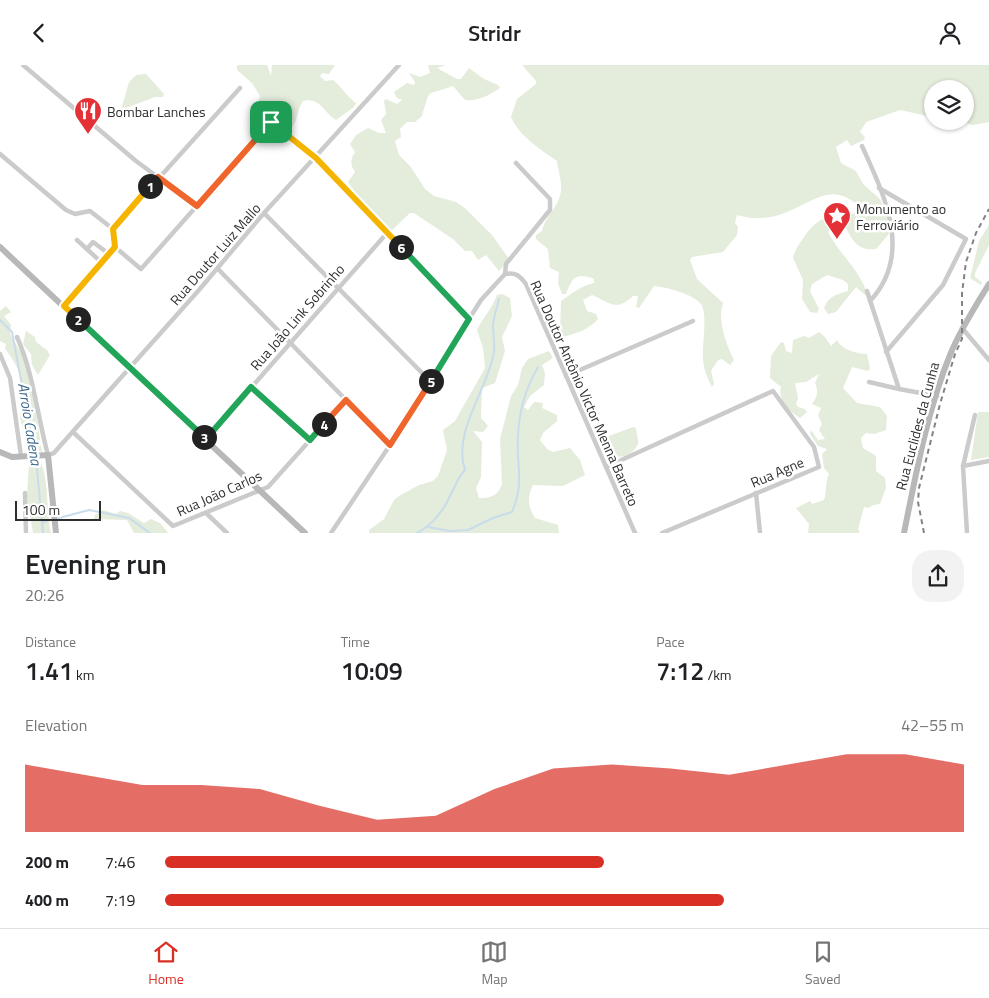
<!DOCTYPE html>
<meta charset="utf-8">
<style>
:root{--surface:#fff;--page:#f2f2f2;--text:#202124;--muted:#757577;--line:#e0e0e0;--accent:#d93025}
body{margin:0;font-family:"Titillium Web",sans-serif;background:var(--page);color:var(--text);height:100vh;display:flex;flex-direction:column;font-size:19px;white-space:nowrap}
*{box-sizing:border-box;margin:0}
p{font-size:16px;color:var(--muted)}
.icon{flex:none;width:28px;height:28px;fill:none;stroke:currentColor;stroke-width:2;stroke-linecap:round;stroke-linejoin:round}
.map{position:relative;height:468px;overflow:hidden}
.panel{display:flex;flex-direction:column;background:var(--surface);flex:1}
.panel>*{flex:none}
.fabs{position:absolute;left:924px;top:15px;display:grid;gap:10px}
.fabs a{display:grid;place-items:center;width:50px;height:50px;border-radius:50%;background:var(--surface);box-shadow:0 1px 4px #0004;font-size:25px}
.scale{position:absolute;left:15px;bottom:12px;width:86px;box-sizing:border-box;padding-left:5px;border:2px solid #2e2e2e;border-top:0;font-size:14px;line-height:18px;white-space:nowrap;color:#2e2e2e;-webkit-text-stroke:4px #fff;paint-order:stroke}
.pin{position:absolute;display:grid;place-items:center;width:42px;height:42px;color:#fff;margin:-21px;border-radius:10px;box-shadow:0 2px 8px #0006}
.km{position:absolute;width:25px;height:25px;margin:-12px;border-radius:50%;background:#222;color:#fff;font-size:14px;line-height:25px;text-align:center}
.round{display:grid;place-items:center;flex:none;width:52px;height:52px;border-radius:20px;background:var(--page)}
.summary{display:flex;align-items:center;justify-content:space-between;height:85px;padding:0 25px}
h1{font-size:28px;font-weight:600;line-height:38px}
.stats{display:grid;grid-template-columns:repeat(3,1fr);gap:8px;height:85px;padding:5px 25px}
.stats div{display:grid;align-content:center}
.stats b{font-size:25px;font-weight:600}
.stats small{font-size:14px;font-weight:400}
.stats p{font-size:14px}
.chart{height:140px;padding:10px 25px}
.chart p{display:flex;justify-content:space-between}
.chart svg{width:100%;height:90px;margin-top:5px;fill:var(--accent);opacity:.7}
ul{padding:0 25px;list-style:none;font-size:16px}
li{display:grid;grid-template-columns:80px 60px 1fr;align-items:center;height:38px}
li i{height:12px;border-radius:6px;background:var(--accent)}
header{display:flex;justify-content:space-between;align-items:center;height:65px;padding:0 25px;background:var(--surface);font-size:22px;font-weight:600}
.tab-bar{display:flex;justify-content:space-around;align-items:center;height:70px;border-top:1px solid var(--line);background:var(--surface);font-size:14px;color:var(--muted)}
.tab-bar a{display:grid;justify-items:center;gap:2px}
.tab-bar .on{color:var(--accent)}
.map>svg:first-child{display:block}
.green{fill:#e4ecdc}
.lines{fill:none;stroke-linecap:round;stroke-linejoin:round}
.stream{stroke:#c8dceb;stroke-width:2}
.street{stroke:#cbcbcb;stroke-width:4.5}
.secondary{stroke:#b8b8b8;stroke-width:6}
.rail{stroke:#838383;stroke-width:2;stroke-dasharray:5 4;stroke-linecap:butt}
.split-1-casing{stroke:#fff;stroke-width:10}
.split-2-casing{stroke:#fff;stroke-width:10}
.split-3-casing{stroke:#fff;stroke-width:10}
.split-4-casing{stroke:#fff;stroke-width:10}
.split-5-casing{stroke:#fff;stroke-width:10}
.split-6-casing{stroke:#fff;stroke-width:10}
.split-7-casing{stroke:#fff;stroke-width:10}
.split-1{stroke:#f0652b;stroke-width:6}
.split-2{stroke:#f5b400;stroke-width:6}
.split-3{stroke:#22a559;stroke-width:6}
.split-4{stroke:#22a559;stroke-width:6}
.split-5{stroke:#f0652b;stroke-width:6}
.split-6{stroke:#22a559;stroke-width:6}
.split-7{stroke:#f5b400;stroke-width:6}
.labels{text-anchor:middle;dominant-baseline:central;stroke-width:5;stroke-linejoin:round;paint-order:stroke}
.poi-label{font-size:14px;fill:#2e2e2e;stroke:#fff;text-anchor:start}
.street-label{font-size:14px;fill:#2e2e2e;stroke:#fff}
.water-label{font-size:15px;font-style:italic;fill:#3d6c90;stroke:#fff}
</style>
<header><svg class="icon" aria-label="back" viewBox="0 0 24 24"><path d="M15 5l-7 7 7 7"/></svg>Stridr<svg class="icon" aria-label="person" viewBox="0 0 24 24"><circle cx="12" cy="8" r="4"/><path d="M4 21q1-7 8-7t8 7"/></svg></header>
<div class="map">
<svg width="989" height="468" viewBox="0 0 989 468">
<rect width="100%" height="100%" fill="#fff"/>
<g class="green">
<path d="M237,0H267L271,11L272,0H335L329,9L322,8L320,11L325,16L333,15C342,22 347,32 356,38L354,42L336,55C323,47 320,32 303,36C297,44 298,56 292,62L281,56L256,65L255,50L260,31L252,18L237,5Z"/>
<path d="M428,0H446L437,3L457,14H461L469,3L484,14L498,20L500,23C488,31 479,36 465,35L453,21C423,32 432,21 422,51L415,57H407L400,64L401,72L395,76L399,90L410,101L425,124L434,131L456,137L466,144L492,170L509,194L499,206L486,190L478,195L472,186H465L453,174L414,148H410L390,167L371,151L348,117L355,107C350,99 350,95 355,87L350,79L356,70L368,63L379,68H386L381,55L386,49L384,36L386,34L397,39L402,35L397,33L394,27L407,18L414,20L415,17L409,8L420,12L430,8Z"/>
<path d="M522,0H989V57L973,60L958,56H965V24H932V52L900,45L866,57L860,67L865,72L864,75L851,81L847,75L836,82L841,98L856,106L863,119L880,134L892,160L888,170L876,184C859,186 853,177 846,163L831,160L828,167C839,189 861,206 867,229L865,230L856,222L836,247L828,249L824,243C828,232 836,229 848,226V219L843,215L827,210L812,219L810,226L819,244L817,248L810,247L802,234L803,215L793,193C795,185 799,179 804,172C820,149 831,151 857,148L861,143C832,116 817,135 787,147C771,154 753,155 737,150L735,158L738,162L737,170L723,187L692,192L690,195L697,214L723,238C717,255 726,279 734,295L730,300L722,294L718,295L711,306L714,319L712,322C707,312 703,303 703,292C702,280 708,248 701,239C693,229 666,222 654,221L639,243L636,242L638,231H633C616,247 611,238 592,230L583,235L587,246L596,249L598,254C590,264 575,269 563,272L560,269L561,236C573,228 580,221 594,218V214C576,207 572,213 566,229H562L558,218L559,207L550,203L548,184L536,174V170L542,166C545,151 560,141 561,125C562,116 558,105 557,96C540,84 520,72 511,52L517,34L536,19V16Z"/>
<path d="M146,9L164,29L163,32H155L121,45L129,17L136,10Z"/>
<path d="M989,160V180L975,208V212L982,217L981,220L970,213L979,176Z"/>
<path d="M502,229L510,233L512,251L502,272L505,286L495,318L482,323L481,353L488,361L483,367L473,366L482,377L481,412L476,423L479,433C491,433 498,431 502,419L500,374L511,331L518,320L522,303L528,294L549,286L553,293L542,300L545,308L544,320L530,331L524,342L528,345L534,337L543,338L542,343L557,350V356L543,368L540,375L547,384L553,387L570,383L580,395L585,410L563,421L533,420C527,431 528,443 535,453L558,460L559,468H369V465L384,454L394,435L399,431L419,420L433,416L438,411L447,385L443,365L455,356L485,303L483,283L477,265C483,252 492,244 497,230Z"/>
<path d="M6,241L11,247L4,251L11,260L10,269L22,289L33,327L42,387L35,384L29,386L26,382C25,372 22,362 20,352C20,344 22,336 23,329C26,316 13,293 5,284L6,279L0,276V246Z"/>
<path d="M26,266L35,272L36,277L47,285L50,290L38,310L32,300L31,289L23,279Z"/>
<path d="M819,267L825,272L831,281L837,275C841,284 857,289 867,289L870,303L868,306L852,302L843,323L857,338L880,342L887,351L886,365L874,369L866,368L861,373L863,383L876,391V406L885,413L886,423L880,439L873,440L869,443L864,442L858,464L860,468H808L809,459L796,443L810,436L812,439L824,435C827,426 825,417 829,409L824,403L822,389L827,384L818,381L810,369L811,365L818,375L825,374L819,365L822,359L818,350L821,343L812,339C817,332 819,327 815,318L819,309L806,317L795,318L798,333L796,339L798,342L805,344L807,347L800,353C787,345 778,336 781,322L770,313L771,291L781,277L784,278L786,286L792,288L793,275L804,271L809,273Z"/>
<path d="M978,347H989V392L971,395Z"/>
<path d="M633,362L636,363C636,368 639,374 638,379C632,394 607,398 600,379L601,374Z"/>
<path d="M40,397C48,406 47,452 51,468H33L27,431L29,398Z"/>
<path d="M103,445L116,449L120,446L128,448L144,458L151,454L160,458L168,468H134L127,455L94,454L95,450Z"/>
</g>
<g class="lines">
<g class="stream">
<path d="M0,255L12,267L35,389"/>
<path d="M36,393L43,468"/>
<path d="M59,453L89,445L129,453L150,468"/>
<path d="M42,458L49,455"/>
<path d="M428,462L450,466L468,465L493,453L512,447C525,416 516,402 518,371C519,346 525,324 538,302"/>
<path d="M417,468C432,460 444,445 451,429C456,420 457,413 465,405C452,367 488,324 494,287C495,278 493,269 493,260C494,251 497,242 499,234"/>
</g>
<g class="street">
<path d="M23,0L136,96L197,141"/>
<path d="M862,81C884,130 914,189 870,236"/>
<path d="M0,89L66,145L75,149L90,146L113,164"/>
<path d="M879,123L966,174L943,220L886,287"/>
<path d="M264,148L430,316"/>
<path d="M77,175L101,197"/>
<path d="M115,182L141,204L271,57L316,93L469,254"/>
<path d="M87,184L93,177L109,189"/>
<path d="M218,204L390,380"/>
<path d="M505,209C516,207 520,211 526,219L635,468"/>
<path d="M867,226L899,324L937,331"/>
<path d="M64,241L115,182L113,164L240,23"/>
<path d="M962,263L989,295"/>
<path d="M17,272C34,310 37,350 48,390L54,388L60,381L199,225L264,148L399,0"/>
<path d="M0,289L10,313L21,391"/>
<path d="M566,311L693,256"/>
<path d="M869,317L899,324"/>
<path d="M251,322L310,375"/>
<path d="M73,367L173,461L268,422L346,335"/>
<path d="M206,374L387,168"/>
<path d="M963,401L989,396"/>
<path d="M606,402L773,326L814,382L819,402L662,468"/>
<path d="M25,428L26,468"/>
<path d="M756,428L760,468"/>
<path d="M206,448L227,468"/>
<path d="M331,468L390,380L481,235L505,209L506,199L550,145V134L516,98"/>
<path d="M967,468L963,401L975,350"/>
</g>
<g class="secondary">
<path d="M0,182L305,468"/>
<path d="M0,387L12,392L48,390L56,468"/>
<path d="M904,468C916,409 927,346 950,290C960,265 975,242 989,219"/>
</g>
<path class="rail" d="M924,468L918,437L919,423L940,339L955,289L962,274V228L966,197L976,168L989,144"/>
</g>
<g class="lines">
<defs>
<path id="split-1" d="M150,121L158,112L197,141L271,57"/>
<path id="split-2" d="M78,254L64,241L115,182L113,164L150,121"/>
<path id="split-3" d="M78,254L204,372"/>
<path id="split-4" d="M204,372L206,374L251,322L310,375L324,359"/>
<path id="split-5" d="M324,359L346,335L390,380L431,316"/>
<path id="split-6" d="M401,182L469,254L431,316"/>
<path id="split-7" d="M271,57L316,93L401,182"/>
</defs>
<use href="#split-1" class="split-1-casing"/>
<use href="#split-2" class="split-2-casing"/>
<use href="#split-3" class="split-3-casing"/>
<use href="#split-4" class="split-4-casing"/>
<use href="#split-5" class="split-5-casing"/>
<use href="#split-6" class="split-6-casing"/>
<use href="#split-7" class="split-7-casing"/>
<use href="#split-1" class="split-1"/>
<use href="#split-2" class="split-2"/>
<use href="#split-3" class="split-3"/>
<use href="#split-4" class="split-4"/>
<use href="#split-5" class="split-5"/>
<use href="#split-6" class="split-6"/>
<use href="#split-7" class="split-7"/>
</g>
<defs>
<symbol id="restaurant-pin" viewBox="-11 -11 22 30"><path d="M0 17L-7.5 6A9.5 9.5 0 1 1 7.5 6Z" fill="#e43137" stroke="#fff"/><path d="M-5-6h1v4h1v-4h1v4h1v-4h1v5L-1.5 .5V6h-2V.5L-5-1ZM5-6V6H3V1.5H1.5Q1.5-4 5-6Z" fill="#fff"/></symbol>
<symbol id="sight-pin" viewBox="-11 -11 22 30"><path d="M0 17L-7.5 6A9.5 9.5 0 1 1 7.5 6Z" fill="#e43137" stroke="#fff"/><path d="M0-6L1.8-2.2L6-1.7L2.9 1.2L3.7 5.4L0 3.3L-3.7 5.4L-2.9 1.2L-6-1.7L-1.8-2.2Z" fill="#fff"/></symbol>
</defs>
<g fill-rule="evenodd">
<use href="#restaurant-pin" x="72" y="30" width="32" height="43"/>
<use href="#sight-pin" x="821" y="135" width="32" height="43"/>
</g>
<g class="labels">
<g class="poi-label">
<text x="107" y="46">Bombar Lanches</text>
<text x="856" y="143">Monumento ao<tspan x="856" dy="16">Ferroviário</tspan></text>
</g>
<g class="street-label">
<text transform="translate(215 189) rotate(-49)">Rua Doutor Luiz Mallo</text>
<text transform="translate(297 252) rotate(-49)">Rua João Link Sobrinho</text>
<text transform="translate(585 328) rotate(66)">Rua Doutor Antônio Victor Menna Barreto</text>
<text transform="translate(917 361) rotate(-75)">Rua Euclides da Cunha</text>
<text transform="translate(777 407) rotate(-23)">Rua Agne</text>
<text transform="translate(219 428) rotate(-24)">Rua João Carlos</text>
</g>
<g class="water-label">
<text transform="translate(30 359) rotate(81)">Arroio Cadena</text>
</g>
</g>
</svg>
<div class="fabs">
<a><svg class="icon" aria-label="layers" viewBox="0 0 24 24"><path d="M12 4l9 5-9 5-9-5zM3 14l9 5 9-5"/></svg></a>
</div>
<div class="scale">100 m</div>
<div class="pin" style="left:271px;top:57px;background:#1e9e55"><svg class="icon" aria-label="arrive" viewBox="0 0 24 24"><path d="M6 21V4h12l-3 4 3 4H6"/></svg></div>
<b class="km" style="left:150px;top:121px">1</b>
<b class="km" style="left:78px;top:254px">2</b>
<b class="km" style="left:204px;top:372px">3</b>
<b class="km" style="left:324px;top:359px">4</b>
<b class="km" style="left:431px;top:316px">5</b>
<b class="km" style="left:401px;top:182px">6</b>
</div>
<section class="panel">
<div class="summary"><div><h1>Evening run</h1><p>20:26</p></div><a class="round"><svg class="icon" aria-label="share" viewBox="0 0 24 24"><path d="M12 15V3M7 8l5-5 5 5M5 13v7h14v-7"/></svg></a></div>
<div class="stats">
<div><p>Distance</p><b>1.41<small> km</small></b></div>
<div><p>Time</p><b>10:09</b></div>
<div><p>Pace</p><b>7:12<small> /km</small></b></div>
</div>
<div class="chart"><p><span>Elevation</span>42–55 m</p>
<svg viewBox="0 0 160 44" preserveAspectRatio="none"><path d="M0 44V11L10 16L20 21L30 21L40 23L50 31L60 38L70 36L80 23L90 13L100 11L110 13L120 16L130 11L140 6L150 6L160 11V44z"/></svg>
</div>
<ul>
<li><b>200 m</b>7:46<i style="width:55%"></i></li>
<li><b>400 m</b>7:19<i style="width:70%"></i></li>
</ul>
</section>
<nav class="tab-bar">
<a class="on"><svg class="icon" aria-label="home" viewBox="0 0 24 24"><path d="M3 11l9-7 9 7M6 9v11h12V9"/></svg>Home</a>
<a><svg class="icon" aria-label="map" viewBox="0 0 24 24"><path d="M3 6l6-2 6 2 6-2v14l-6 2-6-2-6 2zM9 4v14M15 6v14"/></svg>Map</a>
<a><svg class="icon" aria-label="saved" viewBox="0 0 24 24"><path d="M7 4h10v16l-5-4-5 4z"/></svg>Saved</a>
</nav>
